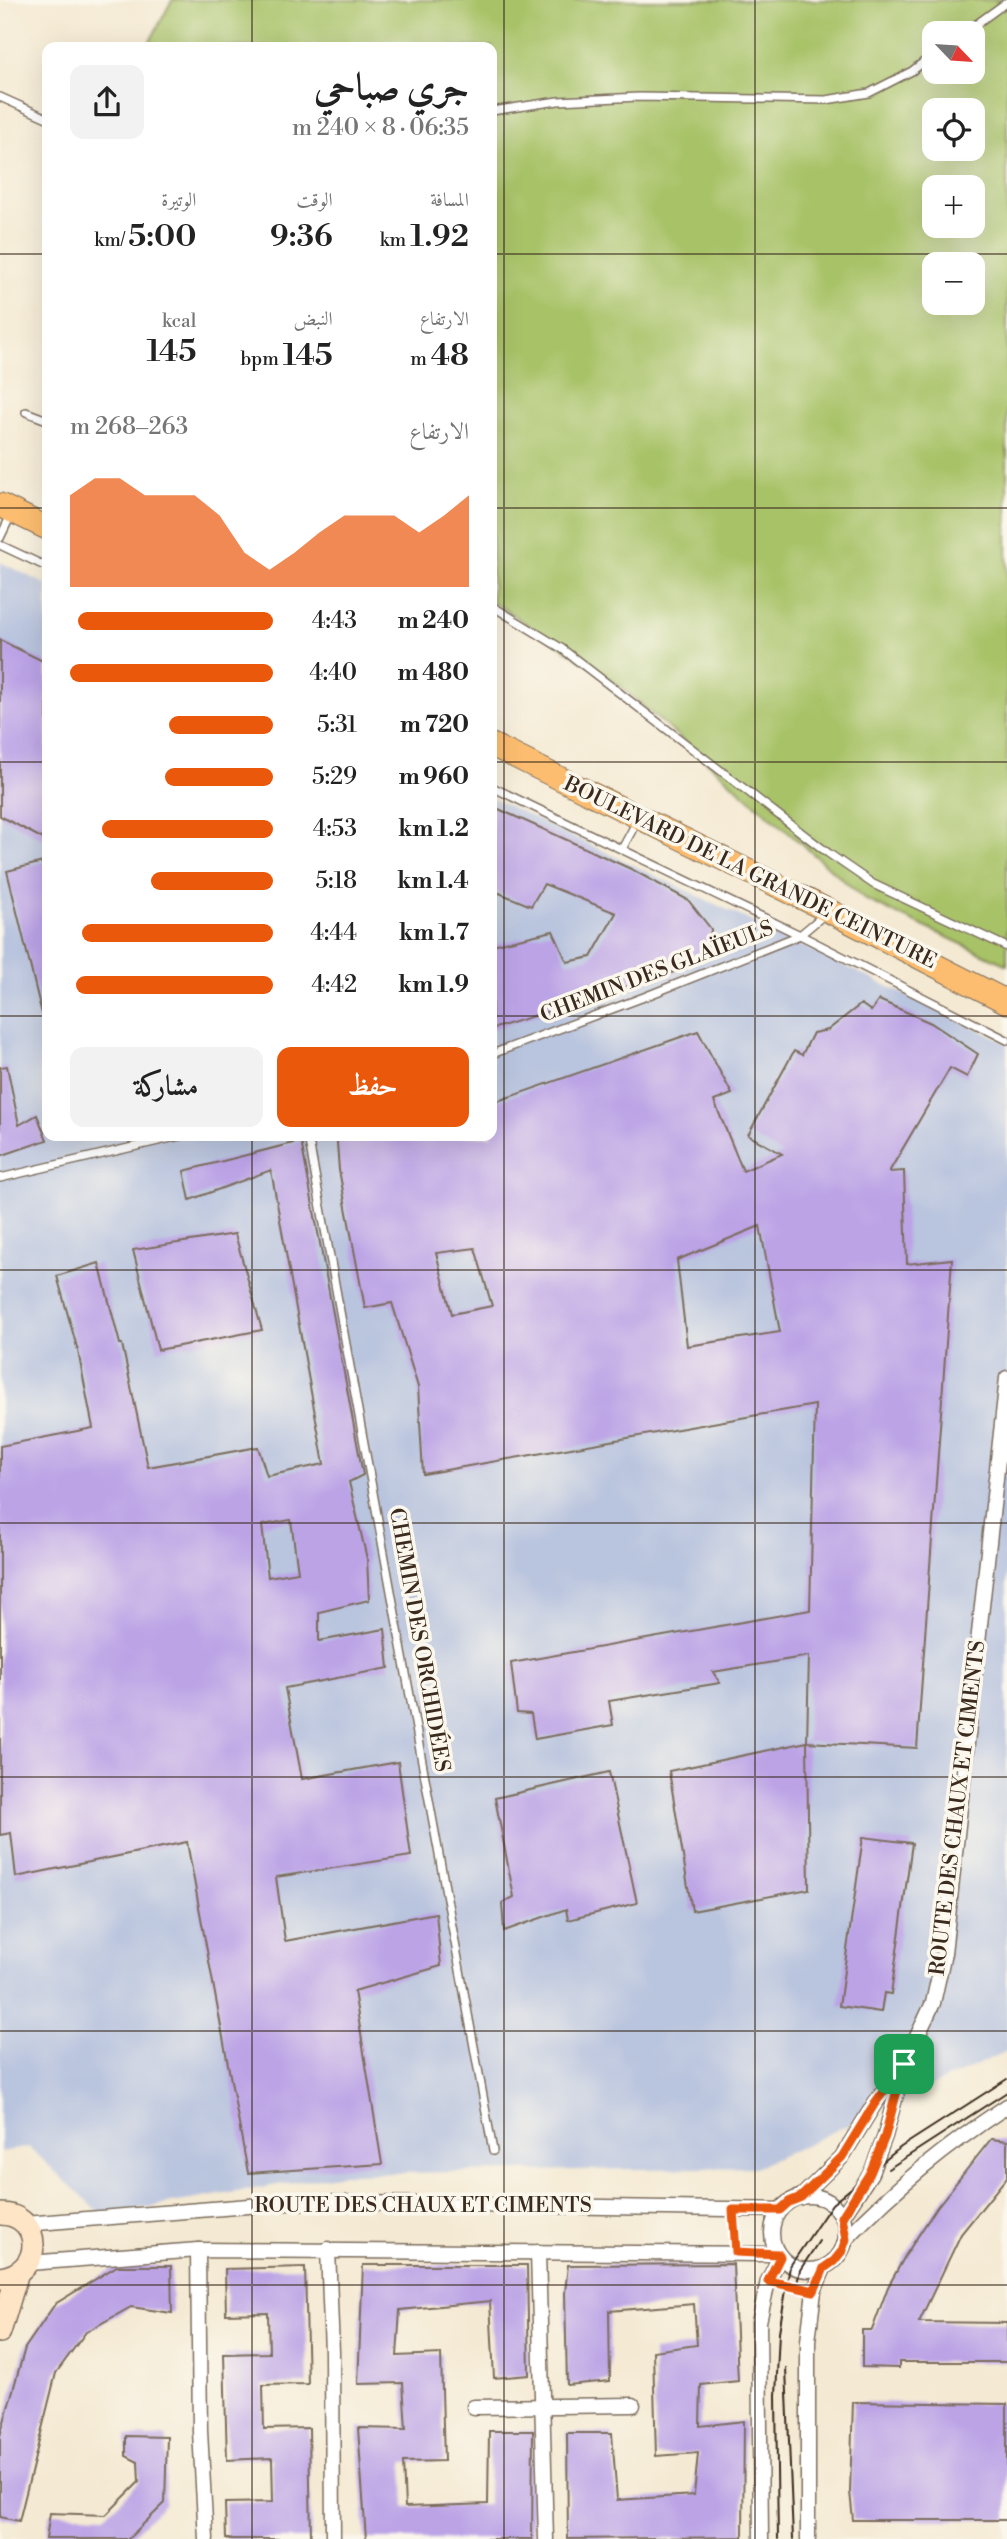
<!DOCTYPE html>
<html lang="ar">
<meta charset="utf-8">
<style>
:root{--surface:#fff;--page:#f2f2f2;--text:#222;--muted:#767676;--accent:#ea580c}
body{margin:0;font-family:"Libre Bodoni",Amiri,serif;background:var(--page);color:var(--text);direction:rtl;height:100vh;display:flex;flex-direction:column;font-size:26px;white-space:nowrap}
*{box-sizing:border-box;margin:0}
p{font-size:23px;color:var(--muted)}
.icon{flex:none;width:38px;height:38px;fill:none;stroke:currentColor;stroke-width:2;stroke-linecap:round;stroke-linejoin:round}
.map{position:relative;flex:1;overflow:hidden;direction:ltr}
.sheet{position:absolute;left:42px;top:42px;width:455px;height:1099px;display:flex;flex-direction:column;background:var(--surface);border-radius:14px;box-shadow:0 7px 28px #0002;direction:rtl}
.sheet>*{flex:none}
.needle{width:46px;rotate:115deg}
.tools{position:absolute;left:922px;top:21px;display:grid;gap:14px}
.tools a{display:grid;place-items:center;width:63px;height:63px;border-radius:14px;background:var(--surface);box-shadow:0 7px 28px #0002;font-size:35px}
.pin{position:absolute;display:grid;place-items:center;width:60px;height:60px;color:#fff;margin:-30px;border-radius:14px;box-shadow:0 4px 10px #0006}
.round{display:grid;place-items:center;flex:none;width:74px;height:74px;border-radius:14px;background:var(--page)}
.summary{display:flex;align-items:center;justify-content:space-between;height:119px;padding:0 28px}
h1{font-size:38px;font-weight:600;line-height:52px}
.stats{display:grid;grid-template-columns:repeat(3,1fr);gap:10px;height:119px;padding:7px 28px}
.stats div{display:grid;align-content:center}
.stats b{font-size:30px;font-weight:600}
.stats small{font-size:19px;font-weight:400}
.stats p{font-size:19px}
.chart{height:196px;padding:14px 28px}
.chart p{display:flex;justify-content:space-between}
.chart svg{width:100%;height:126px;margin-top:7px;fill:var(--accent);opacity:.7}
.cta{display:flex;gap:14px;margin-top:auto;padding:14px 28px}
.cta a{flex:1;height:80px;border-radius:14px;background:var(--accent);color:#fff;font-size:28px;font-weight:600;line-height:80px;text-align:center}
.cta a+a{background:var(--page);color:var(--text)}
ul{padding:0 28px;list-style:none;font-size:23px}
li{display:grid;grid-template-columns:112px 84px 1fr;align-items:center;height:52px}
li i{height:18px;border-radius:9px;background:var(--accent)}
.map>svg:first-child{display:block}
.industrial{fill:#b9c4de}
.green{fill:#a8c268;stroke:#727643;stroke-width:2;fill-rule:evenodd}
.building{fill:#bba3e6;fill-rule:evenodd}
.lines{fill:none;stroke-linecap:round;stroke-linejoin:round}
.lane-casing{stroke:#7c6d5d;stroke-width:10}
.street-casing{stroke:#7c6d5d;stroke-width:17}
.secondary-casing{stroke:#7c6d5d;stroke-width:24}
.primary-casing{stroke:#7c6d5d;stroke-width:25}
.path{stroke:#7c6d5d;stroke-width:3.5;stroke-dasharray:2 5;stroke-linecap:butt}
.lane{stroke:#fff;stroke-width:7}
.street{stroke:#fff;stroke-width:14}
.secondary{stroke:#fee5c5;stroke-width:21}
.primary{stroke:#fcbd6f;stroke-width:23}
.tram{stroke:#3b2a1e;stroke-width:2}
.route-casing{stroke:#fff;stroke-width:14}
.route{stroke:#ea580c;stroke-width:9}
.grid{fill:none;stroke:#3b2a1e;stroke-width:2;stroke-opacity:0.55}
.labels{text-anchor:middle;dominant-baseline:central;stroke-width:7;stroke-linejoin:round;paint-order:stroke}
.street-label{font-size:21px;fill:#3b2a1e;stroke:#fbf7ec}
</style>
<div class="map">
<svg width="1007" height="2539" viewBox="0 0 1007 2539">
<rect width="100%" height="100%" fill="#fbf7ec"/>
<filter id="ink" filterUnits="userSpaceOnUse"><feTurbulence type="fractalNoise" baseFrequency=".0143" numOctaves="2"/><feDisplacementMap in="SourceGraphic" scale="14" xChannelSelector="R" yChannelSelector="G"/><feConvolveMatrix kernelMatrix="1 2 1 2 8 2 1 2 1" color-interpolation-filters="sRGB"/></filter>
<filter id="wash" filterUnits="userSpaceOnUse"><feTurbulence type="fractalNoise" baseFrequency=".00686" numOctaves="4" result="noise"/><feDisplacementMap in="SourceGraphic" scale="28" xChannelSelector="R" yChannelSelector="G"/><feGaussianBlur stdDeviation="1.57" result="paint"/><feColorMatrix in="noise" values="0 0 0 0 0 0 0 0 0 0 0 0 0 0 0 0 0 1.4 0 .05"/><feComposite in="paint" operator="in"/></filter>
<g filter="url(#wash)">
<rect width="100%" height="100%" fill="#f4e9d2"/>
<path class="industrial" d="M0,562L47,585V1136H492V798L1007,1043V2051L757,2167L342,2174L102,2215L29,2147L0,2152Z"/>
<path class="green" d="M172,0H1007V965L866,900L619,685L492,601V47H147ZM934,33H973V72H934ZM934,110H973V149H934ZM934,187H973V226H934ZM934,264H973V303H934Z"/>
<g id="blocks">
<g class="building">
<path d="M0,640L47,663V841L0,816Z"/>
<path d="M492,806L631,869L688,900L711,929L708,955L674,972L492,1029V945L553,931L567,962L591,957L616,913L544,884L531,906L492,890Z"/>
<path d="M47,861V1013L42,1014L7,871Z"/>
<path d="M879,1000L931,1023L978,1054L967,1077L950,1068L889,1172L904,1171L907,1264L952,1259L917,1748L807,1742L809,1656L713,1672L720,1683L609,1701L613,1725L535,1739L531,1714L517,1713L511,1663L810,1610L815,1405L423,1474L418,1387L392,1303L365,1308L339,1170L337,1143L339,1136H492V1103L698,1031L732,1094L714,1101L743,1171L782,1154L748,1135L794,1051L802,1055L813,1033L828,1030L861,1004L871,1011ZM760,1226L780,1332L687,1346L677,1260ZM475,1248L492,1306L452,1314L436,1253Z"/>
<path d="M7,1066L19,1125L37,1115L47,1140L0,1156V1067Z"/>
<path d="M301,1141L363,1475L349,1482L367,1559L369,1600L319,1612V1641L385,1629L389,1668L285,1688L302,1779L398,1762L411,1856L276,1877L285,1941L436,1913L441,1966L354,1991L382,2164L248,2173L187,1842L16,1877L11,1833L0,1835V1446L93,1428L78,1351L57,1276L99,1263L120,1344H122L148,1467L258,1447L267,1476L324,1464L271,1170L190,1200L184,1171ZM291,1520L298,1572L268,1577L262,1525Z"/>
<path d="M235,1234L262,1330L158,1350L133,1250Z"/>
<path d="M807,1742L809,1889L692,1911L669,1771Z"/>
<path d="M609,1772L637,1903L568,1920L566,1909L504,1931L502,1903L514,1897L495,1798Z"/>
<path d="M863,1837L912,1843L891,1994L884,1993L881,2012L839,2006Z"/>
<path d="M991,2139L1007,2141V2177L961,2234L919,2322L1007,2323V2362H899V2368L862,2367V2330H872L888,2287L905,2256L937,2207Z"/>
<path d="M733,2264L738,2381L701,2385L700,2426L744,2421L743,2537L568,2539L567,2433H612L617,2500L694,2495L698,2453L656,2456L653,2351L697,2345L694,2304L609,2311L610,2381L567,2385L565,2293L568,2265Z"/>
<path d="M363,2265H527L529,2375L494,2378L490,2301L400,2310L397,2356L441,2354L444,2461L403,2462L405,2507L488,2504L489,2431H533L532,2539H366L358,2428L406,2429L403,2383L358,2384Z"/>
<path d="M117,2266H171L172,2313L131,2307L86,2332L56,2373L19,2521L0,2517V2436L25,2348L55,2304Z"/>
<path d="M305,2267L308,2384L263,2385L264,2429L309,2428L311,2539H226L225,2503L273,2502L272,2458L227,2460L224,2354L269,2353L268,2313L226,2314L225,2269Z"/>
<path d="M853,2402L1007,2404V2520H853L850,2492Z"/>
<path d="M126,2436L167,2437L165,2503L128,2539H46L50,2513L106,2515L139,2482L138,2462L126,2456Z"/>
</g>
</g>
</g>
<g filter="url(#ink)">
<use href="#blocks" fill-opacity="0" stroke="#7c6d5d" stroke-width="2"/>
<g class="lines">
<defs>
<g id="lane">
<path d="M964,33L1007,2"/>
<path d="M0,97L47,118"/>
<path d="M492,111L558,101L639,97L826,100L869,93L912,71L934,54"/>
<path d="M26,412L47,420"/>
<path d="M0,538L11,515"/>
<path d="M0,545L47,567"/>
<path d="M492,606L561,648L828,853L873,884L1007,947"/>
<path d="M492,787L800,935L1007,1040"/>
<path d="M622,849L637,821"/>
<path d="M492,1054L644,997L800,935L825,914"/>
<path d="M308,1136L493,2151"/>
<path d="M0,1178L180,1136"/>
</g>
<g id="street">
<circle cx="809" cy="2233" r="37"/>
<path d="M801,2197L842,2157L875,2103L904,2064L933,2003L944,1953L1007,1378"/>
<path d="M842,2217L871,2173L885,2136L902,2072"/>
<path d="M25,2224L299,2202L780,2210"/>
<path d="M846,2239C898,2185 945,2147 1007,2106"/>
<path d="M328,2249L332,2352L333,2539"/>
<path d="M198,2250L200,2431L206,2539"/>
<path d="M538,2252L546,2539"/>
<path d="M29,2263L198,2250L778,2254"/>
<path d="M474,2407L633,2405"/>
<path d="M761,2539L759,2322L768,2281L780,2257"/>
<path d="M808,2539V2341L814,2291L824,2268"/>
</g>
<g id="secondary">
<path d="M0,2214C43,2214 45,2273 0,2278"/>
<path d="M0,2332L18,2272"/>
</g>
<g id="primary">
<path d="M0,505L47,528"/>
<path d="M492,745L829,911L1007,1002"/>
</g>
</defs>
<use href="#lane" class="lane-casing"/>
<use href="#street" class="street-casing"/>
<use href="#secondary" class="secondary-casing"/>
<use href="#primary" class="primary-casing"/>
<path class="path" d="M782,2284L799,2287"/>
<use href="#lane" class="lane"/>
<use href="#street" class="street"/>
<use href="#secondary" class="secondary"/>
<use href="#primary" class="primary"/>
<g class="tram">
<path d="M888,2169L1007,2092"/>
<path d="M796,2288L800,2270L819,2241"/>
<path d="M786,2368L793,2539"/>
<path d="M778,2539L776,2396L779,2332L790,2266L832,2204L901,2147L1007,2079"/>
</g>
</g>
</g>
<g class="lines" filter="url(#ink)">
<defs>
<path id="route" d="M904,2064L885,2136L870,2173L842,2217L846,2239L842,2251L834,2261L824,2268L814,2291L768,2281L780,2257L778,2254L736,2252L733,2210H780L789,2202L801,2197L842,2157L875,2103Z"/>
</defs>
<use href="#route" class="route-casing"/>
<use href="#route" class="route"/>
</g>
<path class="grid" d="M252,0V47M504,0V2539M755,0V2539M0,254H47M492,254H1007M0,508H47M492,508H1007M0,762H47M492,762H1007M0,1016H47M492,1016H1007M252,1136V2539M0,1270H1007M0,1523H1007M0,1777H1007M0,2031H1007M0,2285H1007"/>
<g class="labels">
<g class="street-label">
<text transform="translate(750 873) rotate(26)">BOULEVARD DE LA GRANDE CEINTURE</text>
<text transform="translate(657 972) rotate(-21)">CHEMIN DES GLAÏEULS</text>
<text transform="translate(419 1640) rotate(80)">CHEMIN DES ORCHIDÉES</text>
<text transform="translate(958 1808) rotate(-83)">ROUTE DES CHAUX ET CIMENTS</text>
<text x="423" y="2206">ROUTE DES CHAUX ET CIMENTS</text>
</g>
</g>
</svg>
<div class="tools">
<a><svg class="needle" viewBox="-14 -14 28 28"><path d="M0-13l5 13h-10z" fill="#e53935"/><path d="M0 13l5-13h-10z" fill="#767676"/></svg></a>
<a><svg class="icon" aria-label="locate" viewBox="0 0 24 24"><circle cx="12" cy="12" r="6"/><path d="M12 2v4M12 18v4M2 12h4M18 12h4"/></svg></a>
<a>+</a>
<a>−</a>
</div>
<div class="pin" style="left:904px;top:2064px;background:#1e9e55"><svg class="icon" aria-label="arrive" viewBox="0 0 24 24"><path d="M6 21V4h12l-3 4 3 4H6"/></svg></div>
<section class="sheet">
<div class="summary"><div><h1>جري صباحي</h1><p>06:35 · 8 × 240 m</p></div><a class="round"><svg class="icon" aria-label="share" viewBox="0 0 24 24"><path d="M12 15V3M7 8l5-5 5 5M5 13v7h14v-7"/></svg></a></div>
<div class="stats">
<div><p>المسافة</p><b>1.92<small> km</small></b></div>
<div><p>الوقت</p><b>9:36</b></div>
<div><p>الوتيرة</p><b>5:00<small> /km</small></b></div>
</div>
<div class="stats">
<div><p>الارتفاع</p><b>48<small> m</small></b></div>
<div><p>النبض</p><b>145<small> bpm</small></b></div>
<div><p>kcal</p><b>145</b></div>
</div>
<div class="chart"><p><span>الارتفاع</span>263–268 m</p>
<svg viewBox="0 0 160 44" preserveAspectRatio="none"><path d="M0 44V12L10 6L20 6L30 12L40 12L50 12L60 19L70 32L80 38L90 32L100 25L110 19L120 19L130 19L140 25L150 19L160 12V44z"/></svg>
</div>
<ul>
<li><b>240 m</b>4:43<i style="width:96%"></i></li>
<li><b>480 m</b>4:40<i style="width:100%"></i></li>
<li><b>720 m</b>5:31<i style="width:51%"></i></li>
<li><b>960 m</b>5:29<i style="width:53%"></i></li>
<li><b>1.2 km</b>4:53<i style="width:84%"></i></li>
<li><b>1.4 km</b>5:18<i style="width:60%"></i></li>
<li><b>1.7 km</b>4:44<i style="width:94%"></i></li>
<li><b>1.9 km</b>4:42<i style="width:97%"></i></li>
</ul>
<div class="cta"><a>حفظ</a><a>مشاركة</a></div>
</section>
</div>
